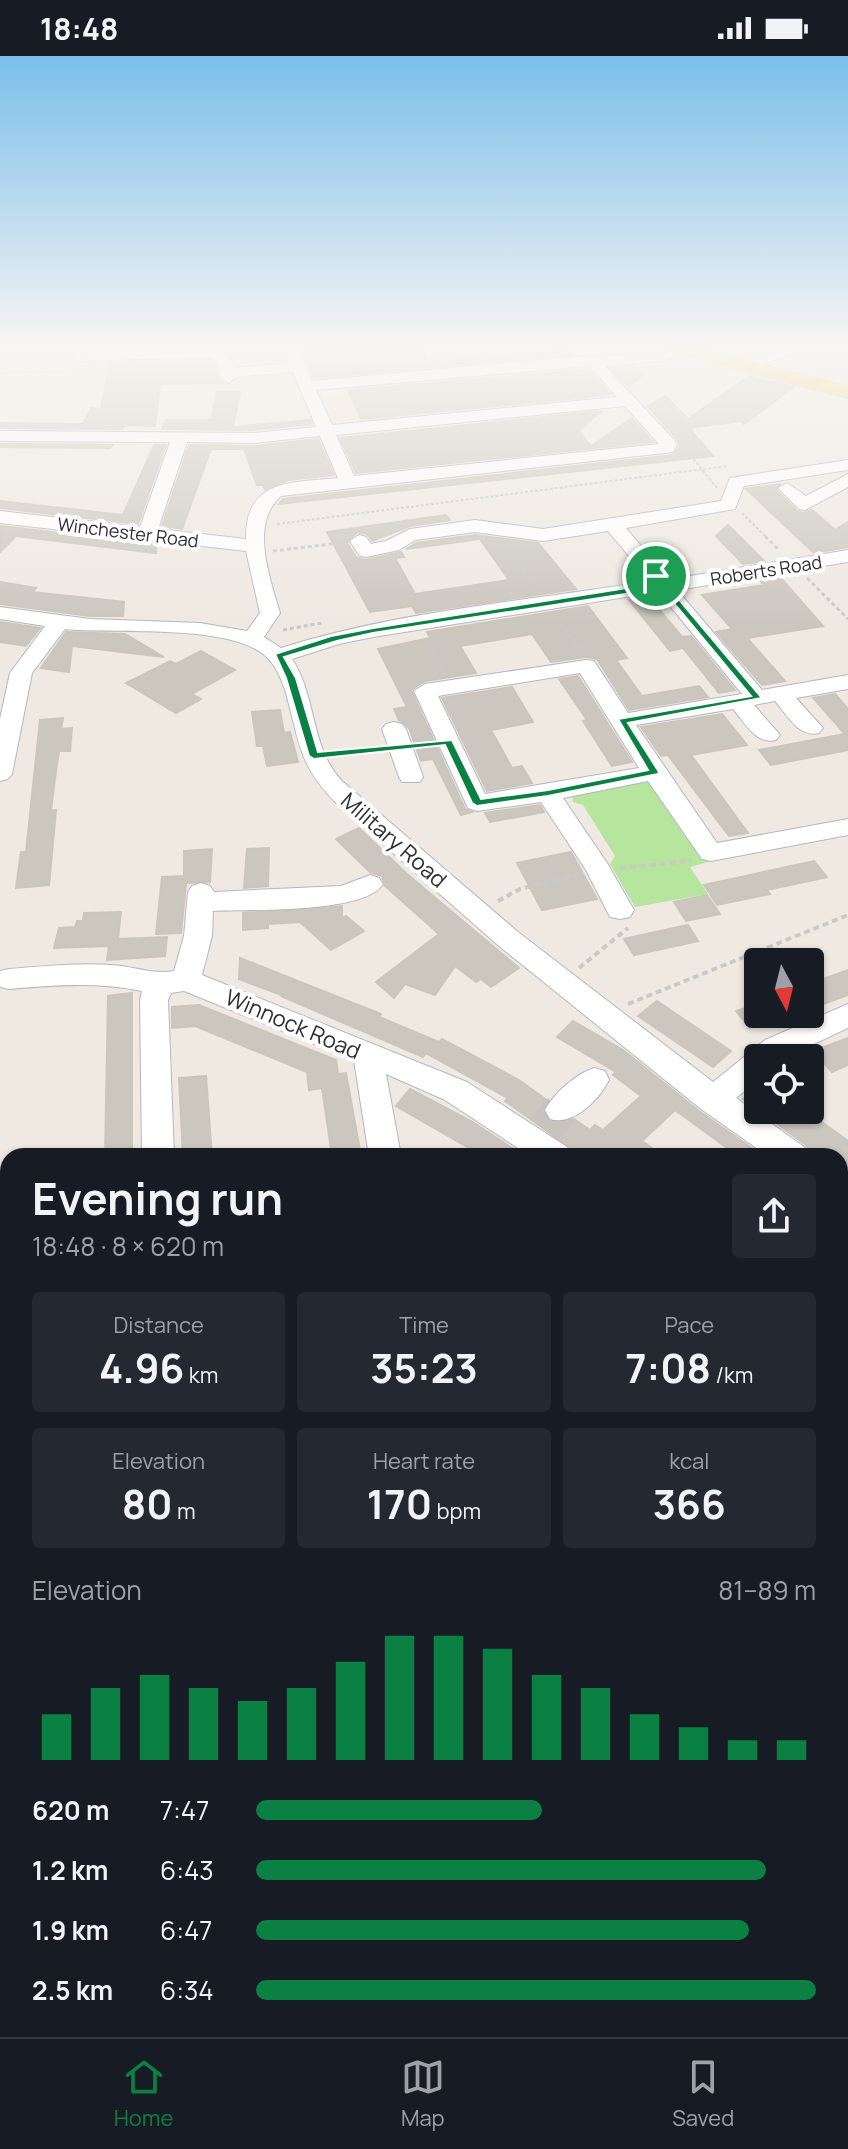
<!DOCTYPE html>
<meta charset="utf-8">
<style>
:root{--surface:#171b24;--page:#242831;--text:#f1f3f6;--muted:#9ea1a6;--line:#363941;--accent:#0b8043}
body{margin:0;font-family:Manrope,sans-serif;background:var(--page);color:var(--text);height:100vh;display:flex;flex-direction:column;font-size:30px;white-space:nowrap}
*{box-sizing:border-box;margin:0}
p{font-size:26px;color:var(--muted)}
.icon{flex:none;width:44px;height:44px;fill:none;stroke:currentColor;stroke-width:2;stroke-linecap:round;stroke-linejoin:round}
.map{position:relative;flex:1;overflow:hidden}
.drawer{position:absolute;left:0px;top:1092px;width:848px;height:890px;display:flex;flex-direction:column;background:var(--surface);border-radius:24px 24px 0 0;box-shadow:0 2px 6px #0004}
.drawer>*{flex:none}
.needle{width:52px;rotate:173deg}
.fabs{position:absolute;left:744px;top:892px;display:grid;gap:16px}
.fabs a{display:grid;place-items:center;width:80px;height:80px;border-radius:8px;background:var(--surface);box-shadow:0 2px 6px #0004;font-size:40px}
.pin{position:absolute;display:grid;place-items:center;width:68px;height:68px;color:#fff;margin:-34px;border:4px solid #fff;border-radius:50%;box-shadow:0 2px 8px #0007}
.round{display:grid;place-items:center;flex:none;width:84px;height:84px;border-radius:8px;background:var(--page)}
.overview{display:flex;align-items:center;justify-content:space-between;height:136px;padding:0 32px}
h1{font-size:44px;font-weight:700;line-height:60px}
.stats{display:grid;grid-template-columns:repeat(3,1fr);gap:12px;height:136px;padding:8px 32px}
.stats div{display:grid;align-content:center;border-radius:8px;background:var(--page);text-align:center}
.stats b{font-size:40px;font-weight:700}
.stats small{font-size:22px;font-weight:400}
.stats p{font-size:22px}
.chart{height:224px;padding:16px 32px}
.chart p{display:flex;justify-content:space-between}
.chart svg{width:100%;height:144px;margin-top:8px;stroke:var(--accent);stroke-width:6}
ul{padding:0 32px;list-style:none;font-size:26px}
li{display:grid;grid-template-columns:128px 96px 1fr;align-items:center;height:60px}
li i{height:20px;border-radius:10px;background:var(--accent)}
.status{display:flex;justify-content:space-between;align-items:center;height:56px;padding:0 40px;background:var(--surface);direction:ltr}
.status svg{height:22px;fill:currentColor}
.menu{display:flex;justify-content:space-around;align-items:center;height:112px;border-top:2px solid var(--line);background:var(--surface);font-size:22px;color:var(--muted)}
.menu a{display:grid;justify-items:center;gap:4px}
.menu .current{color:var(--accent)}
.map>svg:first-child{display:block}
.education{fill:#f0e6d1}
.green{fill:#b6e59e}
.building{fill:#cbc7bf;stroke:#cbc5ba;stroke-width:2}
.lines{fill:none;stroke-linecap:round;stroke-linejoin:round}
.minor-tunnel{stroke:#c8c4bd;stroke-width:35;stroke-dasharray:35 18;stroke-linecap:butt}
.minor-casing{stroke:#b4b7c1;stroke-width:2}
.major-casing{stroke:#c9c9c9;stroke-width:2}
.path-far3{stroke:#c9c9c9;stroke-width:2;stroke-dasharray:3 2;stroke-linecap:butt}
.path-far2{stroke:#c9c9c9;stroke-width:3;stroke-dasharray:4 3;stroke-linecap:butt}
.path-far1{stroke:#c9c9c9;stroke-width:4;stroke-dasharray:6 4;stroke-linecap:butt}
.path{stroke:#c9c9c9;stroke-width:5;stroke-dasharray:7 5;stroke-linecap:butt}
.minor{fill:#fff;fill-rule:evenodd}
.major{fill:#f2d163;fill-rule:evenodd}
.route{fill:#0b8043;stroke:#fff;stroke-width:2;fill-rule:evenodd}
.labels{text-anchor:middle;dominant-baseline:central;stroke-width:8;stroke-linejoin:round;paint-order:stroke}
.far-street-label{font-size:18px;fill:#2e2e2e;stroke:#fff}
.street-label{font-size:22px;fill:#2e2e2e;stroke:#fff}
</style>
<div class="status"><b>18:48</b><svg viewBox="0 0 49 12"><path d="M0 12V9h3v3zM5 12V6h3v6zM10 12V3h3v9zM15 12V0h3v12zM26 1h20v11H26zM47 4h2v5h-2z"/></svg></div>
<div class="map">
<svg width="848" height="1981" viewBox="0 0 848 1981">
<rect width="100%" height="100%" fill="#efe9e1"/>
<path class="education" d="M443,321L466,357L336,370L319,333Z"/>
<path class="green" d="M638,721L657,726L711,805L690,811L708,838L635,851L610,808L615,800L583,749L573,746L572,739Z"/>
<g class="building">
<path d="M299,289H425L426,307L568,294L571,298L314,322Z"/>
<path d="M207,304L215,307L218,323L223,327L160,328L155,370L125,369L122,373L0,372V367L83,368L91,352L101,353L110,307Z"/>
<path d="M635,310L643,318L629,331L611,312Z"/>
<path d="M589,313L611,339L361,363L348,334Z"/>
<path d="M749,320L794,331L744,368L741,365L689,372L713,400L279,448L283,443L673,399L680,390L678,384L648,351L665,340L688,363Z"/>
<path d="M217,336H240L233,371L310,364L312,368L254,374L162,373L166,364H211Z"/>
<path d="M601,355L579,375L591,390L632,362L653,386L356,417L340,382Z"/>
<path d="M318,383L334,419L288,424L265,434L263,429H257L244,393H211L182,473L162,470L189,389L254,390Z"/>
<path d="M0,388L113,389L110,392H92L0,391Z"/>
<path d="M154,389H166L138,468L0,452V445L123,459Z"/>
<path d="M780,428L776,434L797,455L804,457L812,454L835,474L848,466V491L814,497L746,433Z"/>
<path d="M446,459L450,464L410,470L372,485L367,478L357,476L347,487L356,501L365,504L401,496L404,501L395,502L415,538L509,524L480,483L406,493L416,487L475,479L538,487L576,533L416,557L412,550L370,556L327,476Z"/>
<path d="M728,469L764,505L743,508L716,480Z"/>
<path d="M0,470L156,488V497L16,480L0,496Z"/>
<path d="M779,520L823,570L747,582L785,625L762,629L716,576L732,573L702,539L764,529L759,524Z"/>
<path d="M0,526L36,532L32,536L124,546L123,560H90L0,548Z"/>
<path d="M648,540L682,581L691,580L735,634L719,637L683,592L670,595L629,544Z"/>
<path d="M588,550L627,602L616,604L642,640L699,630L708,641L629,654L597,603L586,601L551,606L532,578L460,590L476,617L425,625L411,634L465,753L472,756L461,759L433,703L421,705L409,672L399,664L394,653L407,651L378,593L430,582L427,576Z"/>
<path d="M0,566L40,572L26,590L0,586Z"/>
<path d="M66,576L125,578L164,601L72,590L69,616L41,612Z"/>
<path d="M201,595L235,614L192,638L201,643L176,657L126,627L170,605L176,608Z"/>
<path d="M578,620L632,706L612,710L583,665L587,664L559,623Z"/>
<path d="M512,631L533,666L491,674L512,712L522,710L532,727L487,735L442,642Z"/>
<path d="M835,638L848,653V694L771,709L759,694L845,678L813,642Z"/>
<path d="M280,654L284,677L290,676L298,706L267,710L263,690H257L252,656Z"/>
<path d="M722,658L747,689L691,699L748,777L729,780L668,699L661,700L641,671Z"/>
<path d="M63,662L61,673L72,672L70,695H59L55,722L51,755L56,754L49,829L16,832L21,796H26L40,664Z"/>
<path d="M540,749L544,756L490,766L485,757Z"/>
<path d="M359,772L407,818L519,912L491,931L481,923L476,926L455,910L435,939L405,928L394,942L376,926L439,878L385,830L382,820L370,816L336,783Z"/>
<path d="M269,792L268,830L244,832L247,793Z"/>
<path d="M212,793L210,826L186,827L181,877L156,878L162,821L184,820V795Z"/>
<path d="M571,796L597,843L542,854L517,807Z"/>
<path d="M814,805L827,821L767,834L770,838L717,849L704,829Z"/>
<path d="M707,839L720,858L686,865L674,846Z"/>
<path d="M342,850V862L346,860L364,875L331,894L300,866L268,868V872L243,874V857Z"/>
<path d="M121,856L118,883L167,881L165,900L107,904L109,890L54,892L59,872L75,871L77,865H83L84,857Z"/>
<path d="M688,869L698,885L634,899L624,883Z"/>
<path d="M240,902L381,958L379,961L439,986L442,983L519,1024L548,1045L542,1055L550,1066L574,1063L590,1074L595,1069L603,1074L641,1040L613,1019L616,1016L557,981L573,965L623,994L699,1055L763,1100H738L675,1054L642,1085L663,1100H582L505,1045L508,1042L426,997L423,1001L281,940H284L239,923Z"/>
<path d="M848,914V939L810,953V928Z"/>
<path d="M132,937V1100H105L108,940Z"/>
<path d="M657,945L716,985L731,995L713,1011L638,960Z"/>
<path d="M758,948V958H766L771,965L750,972L736,955Z"/>
<path d="M199,949L336,1004L338,1018L346,1017L361,1100H332L322,1032L309,1034L307,1016L195,970L172,972V951Z"/>
<path d="M848,982V1009L832,1016L813,995Z"/>
<path d="M206,1020L212,1100H183L179,1022Z"/>
<path d="M758,1030V1054H805L848,1085V1113L840,1108V1100H812L806,1089L743,1043Z"/>
<path d="M410,1033L471,1065L524,1100H483L396,1050Z"/>
</g>
<g class="lines">
<path class="minor-tunnel" d="M544,1073L561,1054"/>
<defs>
<g id="minor">
<path d="M282,289H296L312,325L556,302L662,297L685,291L692,295L662,305L605,310L675,385L677,389L673,396L281,440C249,468 270,522 280,557L264,581L281,592C398,555 524,545 645,526L652,528L655,532L645,538L373,581L339,588L292,603C317,640 310,692 342,725L518,876L713,1026L765,984L848,948V972L784,1002H758V1024L736,1042L804,1091L809,1100H768L701,1053L499,890L337,748C297,708 300,685 285,634C280,620 275,607 263,598C225,568 115,578 65,573L32,617L12,718L8,723L0,725V663L10,617L45,570L0,563V551L90,563L200,567L247,575L260,557L246,495L0,467V455L140,471L170,386L0,385V375L254,377L316,371L293,316L236,321L229,327L221,322L218,305L207,301L79,305L72,301L79,297L209,292L230,300L234,312L289,307ZM590,310L617,341L332,369L316,334ZM625,350L659,388L354,420L336,379ZM320,380L338,422C292,427 245,422 246,483L158,473L187,386L254,387Z"/>
<path d="M796,289H820L744,314L736,309Z"/>
<path d="M848,404V414L744,430L735,453L626,472L666,520L656,526L649,524L608,475L543,485L475,476L415,484L399,494L366,501L359,499L350,485L359,479L366,481L371,488L386,485L410,473L475,464L543,473L721,445L730,422Z"/>
<path d="M848,418V431L805,454L799,453L778,432L787,427L806,440Z"/>
<path d="M848,494V506L684,533L674,527L684,521Z"/>
<path d="M671,533L678,535L762,634L848,619V633L796,642L823,672L819,677C799,682 787,659 775,645L754,649L780,679L776,684C756,689 745,667 733,653L636,669L717,787L848,763V779L711,805L702,803L648,725L563,742L607,807L634,854L630,861L620,863L610,861L586,814L541,746L477,755L468,752L414,635L425,628L586,604L594,605L628,657L742,638L661,539ZM580,617L639,712L485,738L438,640Z"/>
<path d="M394,666L402,668L406,673L423,721L420,726H402L399,721L382,673L386,668Z"/>
<path d="M370,819L379,822L383,828C365,858 248,853 213,855L212,880L202,919L467,1026L567,1091L572,1100H530L445,1044L386,1018L401,1100H369L354,1004L184,935L171,937L168,944L174,1100H142L140,944L142,935C98,926 54,929 9,933L0,931V915L9,913C43,910 77,907 111,909C133,910 152,919 174,915L184,880L188,836L192,830L201,827L210,830L214,836L341,830Z"/>
<path d="M594,1012L605,1015L609,1024C599,1044 573,1070 550,1063L545,1054C554,1037 576,1018 594,1012Z"/>
<path d="M840,1119L848,1122V1153L840,1150Z"/>
<path d="M8,1238V1270L0,1271V1239Z"/>
<path d="M840,1293L848,1297V1333L840,1329Z"/>
<path d="M848,1333V1369L840,1370V1334Z"/>
<path d="M622,1974H674L675,1981H623Z"/>
</g>
<g id="major">
<path d="M655,289H687L848,330V342L657,293Z"/>
<path d="M8,1611V1667L0,1668V1612Z"/>
<path d="M840,1661L848,1662V1720L840,1719Z"/>
</g>
</defs>
<use href="#minor" class="minor-casing"/>
<use href="#major" class="major-casing"/>
<g class="path-far3">
<path d="M0,317L73,315"/>
<path d="M687,395L717,432"/>
<path d="M742,457L767,482"/>
<path d="M277,468L728,410"/>
</g>
<g class="path-far2">
<path d="M765,480L778,493"/>
<path d="M508,492L534,532"/>
<path d="M273,495L340,487"/>
<path d="M807,522L848,563"/>
<path d="M556,562L579,593"/>
<path d="M283,574L322,567"/>
<path d="M426,583L444,614"/>
<path d="M335,698L378,693"/>
</g>
<g class="path-far1">
<path d="M620,812L691,805"/>
<path d="M498,845L520,833L576,819"/>
<path d="M579,912L628,872"/>
<path d="M628,948L848,859"/>
</g>
<path class="path" d="M0,1366L8,1365"/>
<use href="#minor" class="minor"/>
<use href="#major" class="major"/>
</g>
<linearGradient id="sky" x2="0" y2="1"><stop stop-color="#7abfeb"/><stop offset="0.51" stop-color="#f8f5f2"/><stop offset="1" stop-color="#f8f5f2" stop-opacity="0"/></linearGradient>
<rect width="848" height="567" fill="url(#sky)"/>
<path class="route" d="M656,518L687,525V534L676,540L762,642L628,667L659,716L658,718L548,740L477,750L472,747L445,689L314,703L309,700L286,622L275,598L331,580L373,572L640,530V526ZM657,523L679,528V532L667,539L751,640L618,663L648,714L548,734L481,743L452,684L318,696L296,622L284,601L337,585L373,577L645,535Z"/>
<g class="labels">
<g class="far-street-label">
<text transform="translate(128 476) rotate(7)">Winchester Road</text>
<text transform="translate(766 514) rotate(-9)">Roberts Road</text>
</g>
<g class="street-label">
<text transform="translate(394 784) rotate(41)">Military Road</text>
<text transform="translate(293 968) rotate(23)">Winnock Road</text>
</g>
</g>
</svg>
<div class="fabs">
<a><svg class="needle" viewBox="-14 -14 28 28"><path d="M0-13l5 13h-10z" fill="#e53935"/><path d="M0 13l5-13h-10z" fill="#9ea1a6"/></svg></a>
<a><svg class="icon" aria-label="locate" viewBox="0 0 24 24"><circle cx="12" cy="12" r="6"/><path d="M12 2v4M12 18v4M2 12h4M18 12h4"/></svg></a>
</div>
<div class="pin" style="left:656px;top:520px;background:#1e9e55"><svg class="icon" aria-label="arrive" viewBox="0 0 24 24"><path d="M6 21V4h12l-3 4 3 4H6"/></svg></div>
<section class="drawer">
<div class="overview"><div><h1>Evening run</h1><p>18:48 · 8 × 620 m</p></div><a class="round"><svg class="icon" aria-label="share" viewBox="0 0 24 24"><path d="M12 15V3M7 8l5-5 5 5M5 13v7h14v-7"/></svg></a></div>
<div class="stats">
<div><p>Distance</p><b>4.96<small> km</small></b></div>
<div><p>Time</p><b>35:23</b></div>
<div><p>Pace</p><b>7:08<small> /km</small></b></div>
</div>
<div class="stats">
<div><p>Elevation</p><b>80<small> m</small></b></div>
<div><p>Heart rate</p><b>170<small> bpm</small></b></div>
<div><p>kcal</p><b>366</b></div>
</div>
<div class="chart"><p><span>Elevation</span>81–89 m</p>
<svg viewBox="0 0 160 44" preserveAspectRatio="none"><path d="M5 44V30M15 44V22M25 44V18M35 44V22M45 44V26M55 44V22M65 44V14M75 44V6M85 44V6M95 44V10M105 44V18M115 44V22M125 44V30M135 44V34M145 44V38M155 44V38"/></svg>
</div>
<ul>
<li><b>620 m</b>7:47<i style="width:51%"></i></li>
<li><b>1.2 km</b>6:43<i style="width:91%"></i></li>
<li><b>1.9 km</b>6:47<i style="width:88%"></i></li>
<li><b>2.5 km</b>6:34<i style="width:100%"></i></li>
</ul>
</section>
</div>
<nav class="menu">
<a class="current"><svg class="icon" aria-label="home" viewBox="0 0 24 24"><path d="M3 11l9-7 9 7M6 9v11h12V9"/></svg>Home</a>
<a><svg class="icon" aria-label="map" viewBox="0 0 24 24"><path d="M3 6l6-2 6 2 6-2v14l-6 2-6-2-6 2zM9 4v14M15 6v14"/></svg>Map</a>
<a><svg class="icon" aria-label="saved" viewBox="0 0 24 24"><path d="M7 4h10v16l-5-4-5 4z"/></svg>Saved</a>
</nav>
